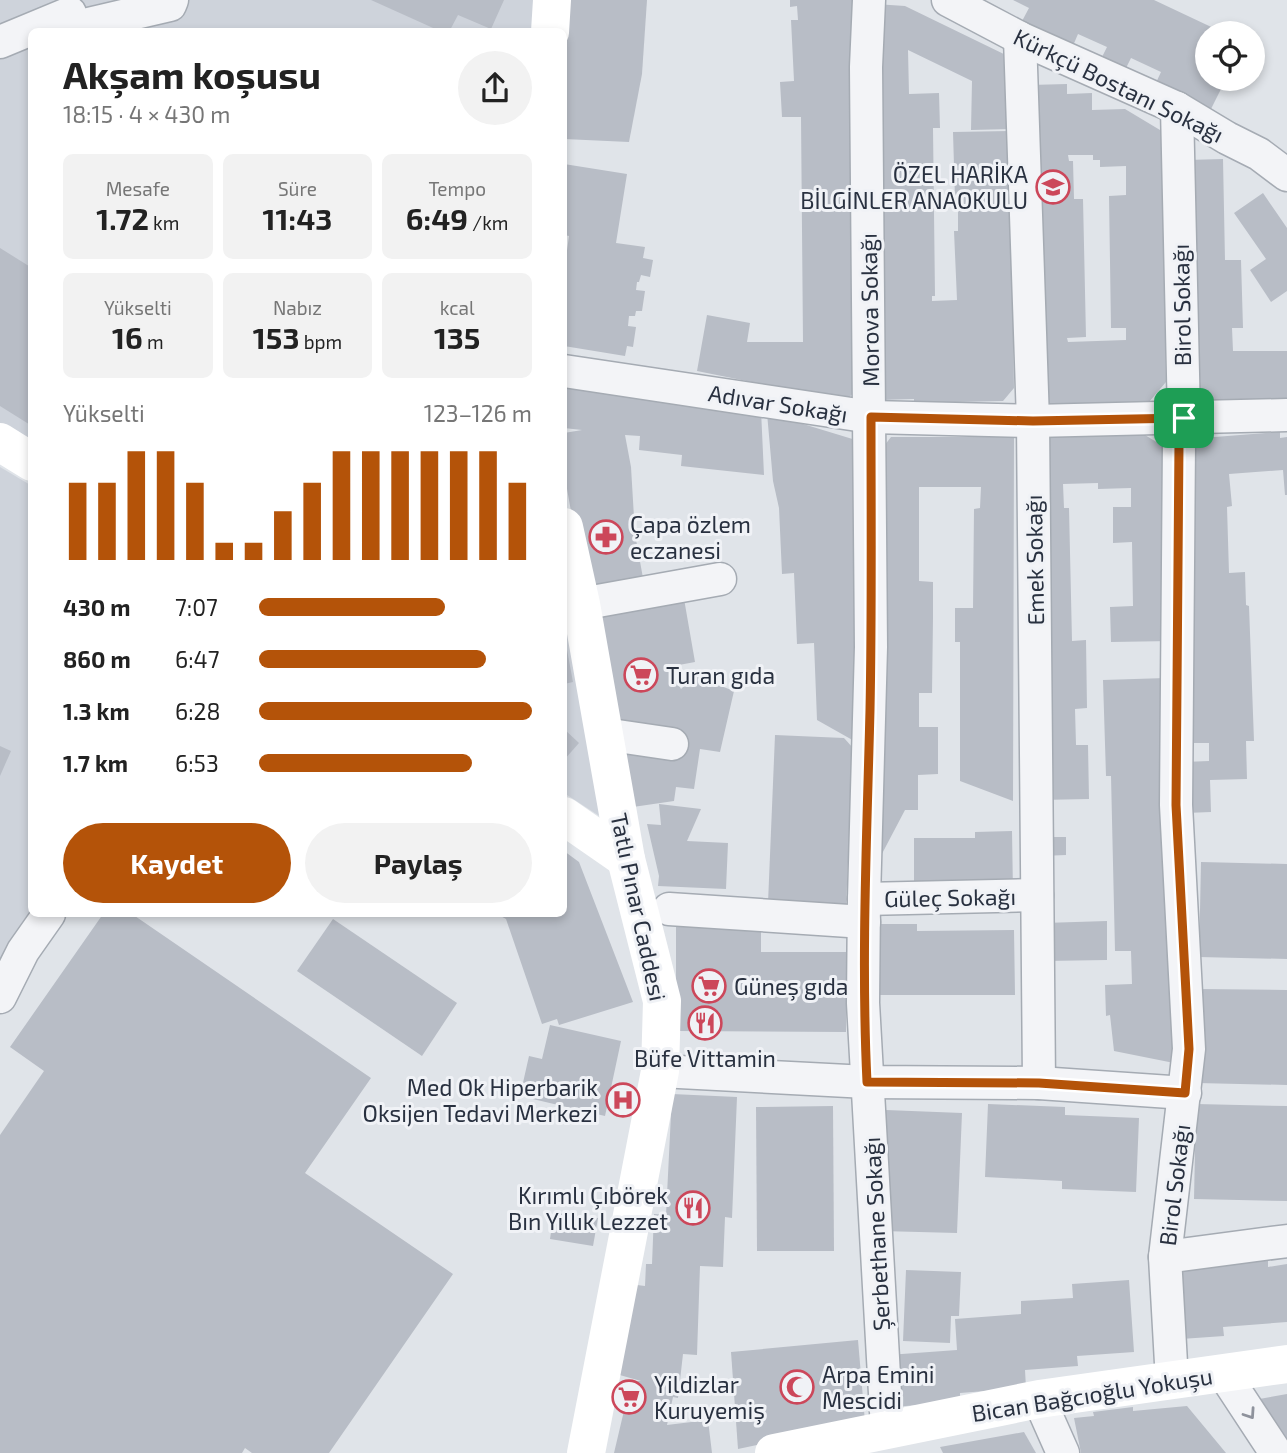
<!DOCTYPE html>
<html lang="tr">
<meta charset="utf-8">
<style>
:root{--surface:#fff;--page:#f2f2f2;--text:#222;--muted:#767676;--accent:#b45309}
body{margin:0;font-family:"Exo 2",sans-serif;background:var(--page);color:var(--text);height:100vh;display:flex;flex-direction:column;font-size:26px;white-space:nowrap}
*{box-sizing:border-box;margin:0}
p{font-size:23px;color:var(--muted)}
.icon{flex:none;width:38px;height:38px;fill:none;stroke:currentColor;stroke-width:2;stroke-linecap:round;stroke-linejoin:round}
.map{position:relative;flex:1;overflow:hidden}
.drawer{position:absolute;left:28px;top:28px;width:539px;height:889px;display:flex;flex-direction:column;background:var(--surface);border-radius:10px;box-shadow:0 4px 10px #0003}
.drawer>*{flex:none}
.fabs{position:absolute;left:1195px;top:21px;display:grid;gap:14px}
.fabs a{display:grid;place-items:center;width:70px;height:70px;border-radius:50%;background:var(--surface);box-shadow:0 4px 10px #0003;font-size:35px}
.pin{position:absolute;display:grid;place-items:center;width:60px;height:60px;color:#fff;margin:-30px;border-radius:14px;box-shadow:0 4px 10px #0006}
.round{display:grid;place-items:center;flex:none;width:74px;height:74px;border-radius:37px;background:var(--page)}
.head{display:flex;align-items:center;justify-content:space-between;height:119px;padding:0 35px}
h1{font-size:38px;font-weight:700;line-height:52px}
.stats{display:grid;grid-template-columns:repeat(3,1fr);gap:10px;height:119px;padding:7px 35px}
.stats div{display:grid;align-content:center;border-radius:10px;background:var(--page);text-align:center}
.stats b{font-size:30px;font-weight:700}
.stats small{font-size:19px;font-weight:400}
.stats p{font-size:19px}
.chart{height:196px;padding:14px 35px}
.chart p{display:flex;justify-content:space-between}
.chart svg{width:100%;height:126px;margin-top:7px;stroke:var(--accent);stroke-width:6}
.action{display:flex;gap:14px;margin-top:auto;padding:14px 35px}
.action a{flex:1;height:80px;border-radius:42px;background:var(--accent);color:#fff;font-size:28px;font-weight:700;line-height:80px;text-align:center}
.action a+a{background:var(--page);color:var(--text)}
ul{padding:0 35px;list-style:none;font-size:23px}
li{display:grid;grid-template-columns:112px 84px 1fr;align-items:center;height:52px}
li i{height:18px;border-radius:9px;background:var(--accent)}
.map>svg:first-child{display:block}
.built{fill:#ced3db}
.building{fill:#b8bdc6;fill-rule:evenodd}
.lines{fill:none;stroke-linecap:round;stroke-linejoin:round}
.street-casing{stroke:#a5abb3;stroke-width:35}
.street{stroke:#f3f4f7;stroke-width:32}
.secondary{stroke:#fff;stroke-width:38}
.oneway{stroke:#8e929c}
.route-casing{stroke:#fff;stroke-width:14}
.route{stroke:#b45309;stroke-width:9}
.labels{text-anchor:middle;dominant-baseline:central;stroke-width:6;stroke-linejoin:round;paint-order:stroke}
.street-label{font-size:23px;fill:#293140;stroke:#f0f2f6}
.poi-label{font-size:23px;fill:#293140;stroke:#f0f2f6;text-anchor:start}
</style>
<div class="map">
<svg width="1287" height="1453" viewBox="0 0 1287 1453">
<rect width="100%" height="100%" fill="#e0e4e9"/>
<g class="built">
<path d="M0,0H538L535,31L32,32L31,450L0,429Z"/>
<path d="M0,467L32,486L31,912L0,964Z"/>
<path d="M564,602L604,819L564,793Z"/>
</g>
<g class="building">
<path d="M371,0H504L491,29L458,15L449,32H442Z"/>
<path d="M562,0H647L642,74L629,142L564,139Z"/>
<path d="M790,0H855L859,388L845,401L697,371L707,315L750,323L747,342H803L801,117H782L780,82L794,81L791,20H798L797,6L790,7Z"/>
<path d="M1013,0H1154L1224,33H1208V79H1226L1209,113L1154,87L1161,72L1131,58L1124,72L1100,61L1107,47L1078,34L1072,48L1021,23L1029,8Z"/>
<path d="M875,4L905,6L1012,58L1011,129L971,130L972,81L908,50L909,94L939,93L940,128H933L935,296H932V301L957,300L954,231H958V199H955L953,132L1010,131L1014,388L1003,401L914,403V399L878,400Z"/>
<path d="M1067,84V94L1092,93V110L1125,109L1165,133L1168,327H1165L1166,382L1149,402L1047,404L1030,85ZM1068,155H1093V160H1100V167L1126,166V195L1109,196L1111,328H1126V340L1068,342L1067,338L1086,337L1083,199H1074L1073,161H1069Z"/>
<path d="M1223,159L1225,260H1241L1243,328H1232L1233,351H1287V400L1191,402L1187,160Z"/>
<path d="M564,164L627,174L616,243L645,247L643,258L653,260L650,277L641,275L639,282H637L636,290L645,291L642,311H636L635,316H629L628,326L636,327L633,347L627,346L625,356L564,346V272L569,236L564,235Z"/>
<path d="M1263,193L1287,228V291L1271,302L1250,270L1266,259L1234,213Z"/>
<path d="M0,248L32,268V426L0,406Z"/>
<path d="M564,376L761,410L764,475L681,466L682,455L639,450L640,436L625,435L631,467L635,534L645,589L594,599L577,545L564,472V433L582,430L564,428Z"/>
<path d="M767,413L859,441L856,742L817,720L814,643L797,644L794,573L782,574L779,508L773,481Z"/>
<path d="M1140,432L1168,449L1172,641L1111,642L1110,607L1133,606L1132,542L1113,543V507H1131V488L1098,489V483L1063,484L1064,508H1069L1072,641L1086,640L1087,708L1075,709L1076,745H1088L1089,799L1040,800L1033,449L1050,434Z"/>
<path d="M1280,432V438L1287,437V495H1285L1283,470L1229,474L1232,506L1227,507L1229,573L1245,572L1246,605L1249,606L1254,741H1246L1247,779L1210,780L1211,812L1186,813L1184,762L1209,761V743H1181L1188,679H1194L1186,458L1202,438Z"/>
<path d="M891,437H1014L1013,801L960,781V642H955V608H973L974,509L980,508L981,487H919V581L933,582V618L932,693H919V727H938V774L918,775V810H905L875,867L881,450Z"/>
<path d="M683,593L695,662L668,667L681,689L695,676L734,691L720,752L700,749L694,789L676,787L674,801L626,808L594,607Z"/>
<path d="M564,634L573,682L564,684Z"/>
<path d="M1166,678L1174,1063L1114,1051L1110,1015L1106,1016L1105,985L1132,984L1131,951H1115L1111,776H1106L1103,680Z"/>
<path d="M564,729L579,743L564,760Z"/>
<path d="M775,735L844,738L853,748L846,907L768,903Z"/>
<path d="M0,746L11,751L0,776Z"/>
<path d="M659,804L701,809L687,841L728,843L726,889L658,886L659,876L647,824L661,825Z"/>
<path d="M1012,831L1013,893H914V838H975V832Z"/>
<path d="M1041,837H1066V855L1041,856Z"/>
<path d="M564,851L579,862L633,1002L559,1025L557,1019L542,1024L506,919L497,914H564Z"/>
<path d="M1201,862L1287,864V959L1199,957Z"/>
<path d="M103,914H132L371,1078L305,1173L453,1274L329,1453H252L245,1448L242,1453H0V1135L44,1071L10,1047Z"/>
<path d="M333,919L457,1003L422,1056L297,971Z"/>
<path d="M676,921H761V952H847L846,1032L676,1031Z"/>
<path d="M1107,921V960L1045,961L1044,923Z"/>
<path d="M868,924H917V931L1014,930L1015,995H868Z"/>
<path d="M1198,989L1287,990V1085L1197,1083Z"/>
<path d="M550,1025L621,1041L605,1116L520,1096L529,1056L542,1059Z"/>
<path d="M672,1094L737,1097L732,1218L725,1217L723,1267L700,1266L697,1355L683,1354L678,1398L673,1397L667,1425L708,1420L712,1453H614L631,1381H641L609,1372L629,1284L645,1286L646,1264H652L654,1214L666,1215Z"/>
<path d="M988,1104L1065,1107V1115L1139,1118L1136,1192L1062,1189V1181L985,1177Z"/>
<path d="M1196,1104L1287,1106V1201L1194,1199Z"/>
<path d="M833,1106L834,1251H757L756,1107Z"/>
<path d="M886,1110L962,1113L957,1233L881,1231Z"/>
<path d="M554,1212L598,1218L593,1246L550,1239Z"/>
<path d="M1268,1256V1267L1287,1264V1322L1223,1327L1224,1336L1181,1339L1176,1262Z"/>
<path d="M906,1270L961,1272L959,1316H951L950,1343L903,1341Z"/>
<path d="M1129,1280L1134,1352L1077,1356L1078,1366L1025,1370L1026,1388L960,1393V1402L892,1407L888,1355L957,1350L955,1319L1021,1314V1301L1073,1298L1072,1284Z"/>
<path d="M858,1340L865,1422L738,1449L731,1352Z"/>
<path d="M1287,1394V1453L1248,1401Z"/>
<path d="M1187,1406L1226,1453H1081L1074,1418L1094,1416L1093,1412L1133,1407V1411Z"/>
<path d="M1024,1432L1036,1453H943L940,1447Z"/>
</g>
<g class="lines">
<defs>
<g id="street">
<path d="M869,0L866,67L871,647L864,899L863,1003L887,1429"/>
<path d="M948,0L1020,38L1177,108L1227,138L1259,154L1287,175"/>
<path d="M54,32L170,5L172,0"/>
<path d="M1020,38L1033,421L1039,1083"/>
<path d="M0,42L70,13"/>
<path d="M564,371L871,417L1033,421L1287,415"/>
<path d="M581,604L720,579"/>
<path d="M604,734L672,744"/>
<path d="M864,899L1037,895"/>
<path d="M669,909L864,922"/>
<path d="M0,997L23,951L49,914"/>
<path d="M660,1071L867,1082L1039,1083L1185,1093"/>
<path d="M1165,1257L1287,1241"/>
<path d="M1224,1374L1276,1453"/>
<path d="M1172,1381L1165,1257L1189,1049L1176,805L1179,443L1184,418L1177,108"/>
<path d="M1039,1399L1063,1453"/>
</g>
</defs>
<use href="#street" class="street-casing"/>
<use href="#street" class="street"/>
<g class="secondary">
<path d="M550,32L552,0"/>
<path d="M0,442L32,462"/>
<path d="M564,527L581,604L626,859L662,1001L660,1071L586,1453"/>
<path d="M564,816L626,859"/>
<path d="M774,1453L1039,1399L1287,1364"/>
</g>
</g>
<defs><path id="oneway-chevron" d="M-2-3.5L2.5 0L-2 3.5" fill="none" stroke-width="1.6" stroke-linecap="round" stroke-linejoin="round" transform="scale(1.75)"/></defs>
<use class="oneway" href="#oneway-chevron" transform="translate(1250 1414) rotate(56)"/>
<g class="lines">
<defs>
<path id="route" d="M871,417L1033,421L1184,418L1179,443L1176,805L1189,1049L1185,1093L1039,1083L867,1082C861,957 867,834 870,710C872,612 871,515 871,417Z"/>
</defs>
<use href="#route" class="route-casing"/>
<use href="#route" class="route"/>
</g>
<defs>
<symbol id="school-ring" viewBox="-11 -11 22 22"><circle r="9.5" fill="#f0f2f6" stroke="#cc475a" stroke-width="1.5"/><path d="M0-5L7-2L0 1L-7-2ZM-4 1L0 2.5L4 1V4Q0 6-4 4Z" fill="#cc475a"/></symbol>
<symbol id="pharmacy-ring" viewBox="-11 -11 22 22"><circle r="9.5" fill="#f0f2f6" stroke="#cc475a" stroke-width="1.5"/><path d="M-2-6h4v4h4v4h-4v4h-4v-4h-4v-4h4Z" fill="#cc475a"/></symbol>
<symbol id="supermarket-ring" viewBox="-11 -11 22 22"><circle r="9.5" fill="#f0f2f6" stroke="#cc475a" stroke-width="1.5"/><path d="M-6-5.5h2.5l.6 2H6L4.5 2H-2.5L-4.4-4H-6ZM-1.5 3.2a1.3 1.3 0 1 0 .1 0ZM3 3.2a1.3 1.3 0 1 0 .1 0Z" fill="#cc475a"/></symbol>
<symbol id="restaurant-ring" viewBox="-11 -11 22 22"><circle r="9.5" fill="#f0f2f6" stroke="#cc475a" stroke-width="1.5"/><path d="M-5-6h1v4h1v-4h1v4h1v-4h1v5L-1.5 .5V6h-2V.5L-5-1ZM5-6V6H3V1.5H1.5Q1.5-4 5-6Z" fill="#cc475a"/></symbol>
<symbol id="hospital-ring" viewBox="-11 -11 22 22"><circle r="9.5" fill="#f0f2f6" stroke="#cc475a" stroke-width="1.5"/><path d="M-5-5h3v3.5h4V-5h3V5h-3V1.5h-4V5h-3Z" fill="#cc475a"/></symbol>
<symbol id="mosque-ring" viewBox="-11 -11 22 22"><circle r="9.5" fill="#f0f2f6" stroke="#cc475a" stroke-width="1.5"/><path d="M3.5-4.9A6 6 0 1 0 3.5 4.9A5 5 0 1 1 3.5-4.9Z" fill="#cc475a"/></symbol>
</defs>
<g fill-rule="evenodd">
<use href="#school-ring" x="1034" y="168" width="38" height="38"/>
<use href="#pharmacy-ring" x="587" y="518" width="38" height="38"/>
<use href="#supermarket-ring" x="622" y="656" width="38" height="38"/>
<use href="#supermarket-ring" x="690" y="967" width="38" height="38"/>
<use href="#restaurant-ring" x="686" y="1004" width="38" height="38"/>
<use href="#hospital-ring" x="604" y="1081" width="38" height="38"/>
<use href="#restaurant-ring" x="674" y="1189" width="38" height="38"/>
<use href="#mosque-ring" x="778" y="1368" width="38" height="38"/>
<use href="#supermarket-ring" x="610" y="1378" width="38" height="38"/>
</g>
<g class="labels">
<g class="street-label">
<text transform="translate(1119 85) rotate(26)">Kürkçü Bostanı Sokağı</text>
<text transform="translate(1181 305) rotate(-91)">Birol Sokağı</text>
<text transform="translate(869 310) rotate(-91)">Morova Sokağı</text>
<text transform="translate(778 403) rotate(9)">Adıvar Sokağı</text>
<text transform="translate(1034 560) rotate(-91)">Emek Sokağı</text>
<text transform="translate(950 897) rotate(-1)">Güleç Sokağı</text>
<text transform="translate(639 907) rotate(78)">Tatlı Pınar Caddesi</text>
<text transform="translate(1174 1185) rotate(-83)">Birol Sokağı</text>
<text transform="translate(876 1234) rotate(-93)">Şerbethane Sokağı</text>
<text transform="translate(1092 1394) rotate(-9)">Bican Bağcıoğlu Yokuşu</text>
</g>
<g class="poi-label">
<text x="1028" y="174" text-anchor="end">ÖZEL HARİKA<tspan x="1028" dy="26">BİLGİNLER ANAOKULU</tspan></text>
<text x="630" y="524">Çapa özlem<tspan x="630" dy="26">eczanesi</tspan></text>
<text x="666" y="675">Turan gıda</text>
<text x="734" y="986">Güneş gıda</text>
<text x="705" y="1058" text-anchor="middle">Büfe Vittamin</text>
<text x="598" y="1087" text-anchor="end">Med Ok Hiperbarik<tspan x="598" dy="26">Oksijen Tedavi Merkezi</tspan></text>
<text x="668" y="1195" text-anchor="end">Kırımlı Çıbörek<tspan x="668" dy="26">Bın Yıllık Lezzet</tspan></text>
<text x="822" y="1374">Arpa Emini<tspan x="822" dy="26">Mescidi</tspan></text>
<text x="654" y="1384">Yildizlar<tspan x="654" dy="26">Kuruyemiş</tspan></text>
</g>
</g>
</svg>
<div class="fabs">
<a><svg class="icon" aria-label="locate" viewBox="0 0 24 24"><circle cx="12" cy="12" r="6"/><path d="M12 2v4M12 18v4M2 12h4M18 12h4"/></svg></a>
</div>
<div class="pin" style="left:1184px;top:418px;background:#1e9e55"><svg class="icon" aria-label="arrive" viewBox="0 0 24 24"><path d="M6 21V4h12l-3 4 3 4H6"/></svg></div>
<section class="drawer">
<div class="head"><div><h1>Akşam koşusu</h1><p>18:15 · 4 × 430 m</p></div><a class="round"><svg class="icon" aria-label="share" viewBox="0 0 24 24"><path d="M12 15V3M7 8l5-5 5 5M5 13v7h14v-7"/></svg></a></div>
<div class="stats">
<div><p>Mesafe</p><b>1.72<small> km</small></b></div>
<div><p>Süre</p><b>11:43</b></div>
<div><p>Tempo</p><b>6:49<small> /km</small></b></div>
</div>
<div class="stats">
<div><p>Yükselti</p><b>16<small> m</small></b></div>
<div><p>Nabız</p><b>153<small> bpm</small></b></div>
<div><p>kcal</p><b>135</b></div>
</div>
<div class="chart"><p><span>Yükselti</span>123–126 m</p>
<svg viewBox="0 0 160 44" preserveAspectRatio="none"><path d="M5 44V17M15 44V17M25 44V6M35 44V6M45 44V17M55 44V38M65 44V38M75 44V27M85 44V17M95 44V6M105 44V6M115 44V6M125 44V6M135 44V6M145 44V6M155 44V17"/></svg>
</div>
<ul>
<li><b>430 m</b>7:07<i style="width:68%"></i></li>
<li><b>860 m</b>6:47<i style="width:83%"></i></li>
<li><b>1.3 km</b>6:28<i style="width:100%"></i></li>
<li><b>1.7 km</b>6:53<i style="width:78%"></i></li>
</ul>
<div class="action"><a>Kaydet</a><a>Paylaş</a></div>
</section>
</div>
